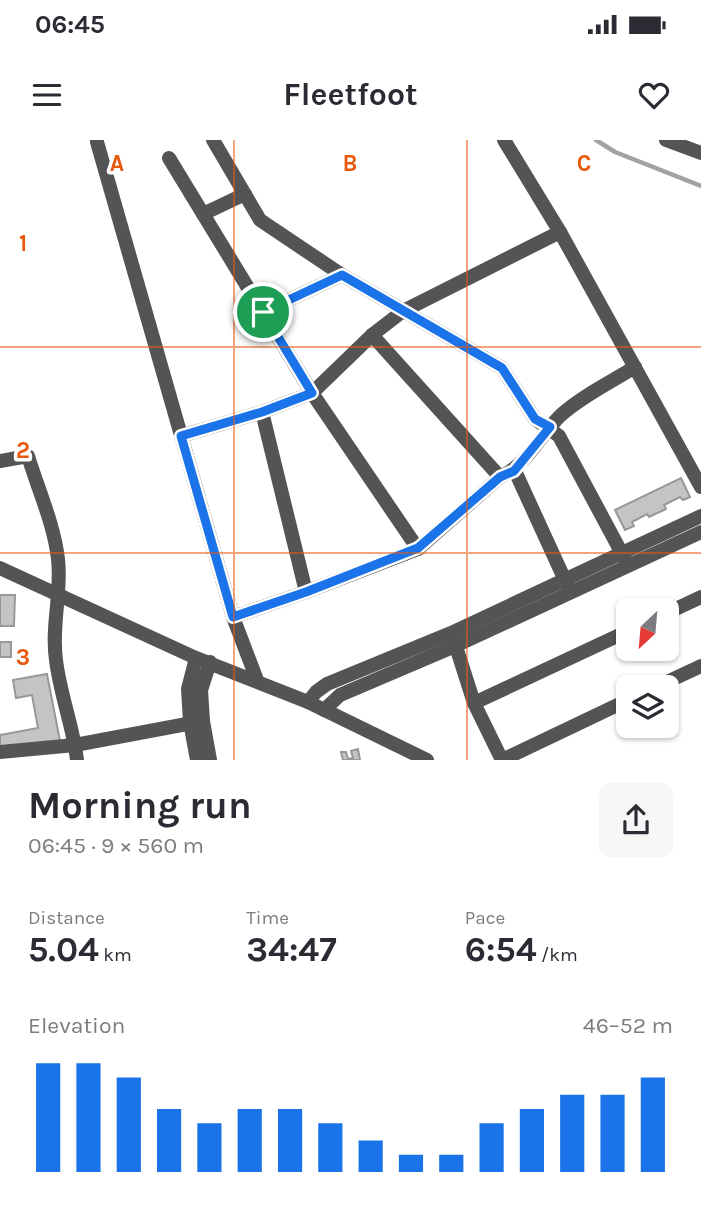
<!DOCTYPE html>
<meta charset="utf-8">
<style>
:root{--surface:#fff;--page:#f7f7f7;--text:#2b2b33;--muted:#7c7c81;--accent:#1a73e8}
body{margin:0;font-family:Karla,sans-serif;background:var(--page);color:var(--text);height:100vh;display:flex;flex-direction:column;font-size:26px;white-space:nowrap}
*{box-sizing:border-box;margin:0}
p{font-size:23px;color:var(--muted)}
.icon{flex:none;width:38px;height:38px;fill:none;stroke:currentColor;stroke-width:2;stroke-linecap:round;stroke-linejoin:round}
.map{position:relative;height:620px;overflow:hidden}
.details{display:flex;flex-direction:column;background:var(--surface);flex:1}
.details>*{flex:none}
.needle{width:46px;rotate:206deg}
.fabs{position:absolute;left:616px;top:458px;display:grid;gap:14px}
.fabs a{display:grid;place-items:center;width:63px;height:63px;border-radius:10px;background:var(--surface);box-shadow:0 2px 5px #0004;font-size:35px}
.pin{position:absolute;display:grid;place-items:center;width:60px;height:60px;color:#fff;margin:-30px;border:4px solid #fff;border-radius:50%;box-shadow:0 2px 7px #0007}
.round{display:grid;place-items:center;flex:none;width:74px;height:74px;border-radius:10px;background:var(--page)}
.head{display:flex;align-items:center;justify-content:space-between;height:119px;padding:0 28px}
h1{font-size:38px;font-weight:700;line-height:52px}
.figures{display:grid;grid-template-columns:repeat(3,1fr);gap:10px;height:119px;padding:7px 28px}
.figures div{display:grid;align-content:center}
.figures b{font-size:35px;font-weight:700}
.figures small{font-size:19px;font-weight:400}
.figures p{font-size:19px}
.chart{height:196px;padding:14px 28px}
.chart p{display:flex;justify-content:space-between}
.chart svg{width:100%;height:126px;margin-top:7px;stroke:var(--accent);stroke-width:6}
.status{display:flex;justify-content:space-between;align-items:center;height:49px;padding:0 35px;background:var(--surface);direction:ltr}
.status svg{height:19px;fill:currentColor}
header{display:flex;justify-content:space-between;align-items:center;height:91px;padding:0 28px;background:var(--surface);font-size:32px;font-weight:700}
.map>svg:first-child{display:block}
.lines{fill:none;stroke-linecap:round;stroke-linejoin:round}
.stream{stroke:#a2a2a2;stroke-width:4.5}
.building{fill:#c4c4c4;stroke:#989898;stroke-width:2}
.minor{stroke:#545454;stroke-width:14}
.tertiary{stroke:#545454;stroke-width:14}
.route-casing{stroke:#fff;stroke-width:14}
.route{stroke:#1a73e8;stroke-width:9}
.grid{fill:none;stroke:#e8590c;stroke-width:2;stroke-opacity:0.55}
.grid-label{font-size:23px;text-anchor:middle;font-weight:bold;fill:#e8590c;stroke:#fff;stroke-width:7;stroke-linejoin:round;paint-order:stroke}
</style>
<div class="status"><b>06:45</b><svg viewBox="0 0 49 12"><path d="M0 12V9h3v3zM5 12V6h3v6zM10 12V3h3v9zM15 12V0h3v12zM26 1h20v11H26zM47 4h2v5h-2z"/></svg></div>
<header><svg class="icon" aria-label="menu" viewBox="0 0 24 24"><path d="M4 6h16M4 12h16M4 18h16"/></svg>Fleetfoot<svg class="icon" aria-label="heart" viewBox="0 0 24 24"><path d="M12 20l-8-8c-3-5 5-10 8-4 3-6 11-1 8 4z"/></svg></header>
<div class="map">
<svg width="701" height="620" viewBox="0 0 701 620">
<rect width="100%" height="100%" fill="#fff"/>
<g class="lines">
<path class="stream" d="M596,0L615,12L701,46"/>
</g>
<g class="building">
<path d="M681,338L690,357L683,360L680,357L664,365L666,369L649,377L647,374L632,382L634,386L625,390L615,370Z"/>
<path d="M0,455H15L14,486H0Z"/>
<rect x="0" y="502" width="11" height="15"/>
<path d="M47,534L60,601L0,612V595L38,588L32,555L16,558L13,540Z"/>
<path d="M358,609L360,620H343L341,612H346L348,619L353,618L351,611Z"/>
</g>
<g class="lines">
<g class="minor">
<path d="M213,0L260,80L342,135L502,228L535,279L559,296L627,423"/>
<path d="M504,0L560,92"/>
<path d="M97,2L233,477L257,540"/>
<path d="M169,18L312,253L418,409L306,452L233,477"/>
<path d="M203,74L245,54"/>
<path d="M263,172L342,135"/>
<path d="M372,195L500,337"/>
<path d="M262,272L306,452"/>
<path d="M181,296L262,272L312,253L372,195L403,171L560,92L701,347"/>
<path d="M0,321L28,316C38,349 54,384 58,419C62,453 51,486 56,520C60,554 73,586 77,620"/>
<path d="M515,331L569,449"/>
<path d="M418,409L500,337C527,325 540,295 561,275C582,256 611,242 635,227"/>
<path d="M667,473L701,457"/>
<path d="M452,494L474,563L502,620"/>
<path d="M196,518L188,549L190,582L197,620"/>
<path d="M210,522L201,550L203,581L210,620"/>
<path d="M654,548L701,526"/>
<path d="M474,563L628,491"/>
<path d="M0,612L75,605L203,581"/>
<path d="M502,620L628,560"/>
</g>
<g class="tertiary">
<path d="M666,0L701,13"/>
<path d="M0,428L196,518L308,562L427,620"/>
<path d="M308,562L316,552L327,544L451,493L701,376"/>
<path d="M324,570L340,555L455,506L701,392"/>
</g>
</g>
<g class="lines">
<defs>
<path id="route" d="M342,135L502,228L535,279L550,287L514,331L500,337L418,408L306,452L233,477L181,296L262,272L312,253L263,172Z"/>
</defs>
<use href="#route" class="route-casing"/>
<use href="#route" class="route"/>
</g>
<path class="grid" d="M234,0V620M467,0V620M0,207H701M0,413H701"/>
<g class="grid-label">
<text x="117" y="31">A</text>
<text x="350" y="31">B</text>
<text x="584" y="31">C</text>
<text x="23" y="111">1</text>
<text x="23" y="318">2</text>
<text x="23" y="525">3</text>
</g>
</svg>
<div class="fabs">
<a><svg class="needle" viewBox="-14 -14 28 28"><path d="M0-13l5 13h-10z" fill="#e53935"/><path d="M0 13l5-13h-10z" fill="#7c7c81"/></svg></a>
<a><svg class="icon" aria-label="layers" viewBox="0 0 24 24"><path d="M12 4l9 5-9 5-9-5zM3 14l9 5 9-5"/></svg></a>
</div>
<div class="pin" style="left:263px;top:172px;background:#1e9e55"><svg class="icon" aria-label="arrive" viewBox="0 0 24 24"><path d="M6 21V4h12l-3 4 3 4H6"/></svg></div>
</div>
<section class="details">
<div class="head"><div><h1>Morning run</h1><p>06:45 · 9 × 560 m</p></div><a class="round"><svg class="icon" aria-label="share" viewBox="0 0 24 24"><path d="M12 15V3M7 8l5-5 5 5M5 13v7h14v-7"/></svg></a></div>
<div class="figures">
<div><p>Distance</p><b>5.04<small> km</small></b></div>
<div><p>Time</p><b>34:47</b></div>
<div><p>Pace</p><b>6:54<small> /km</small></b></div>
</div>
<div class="chart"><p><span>Elevation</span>46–52 m</p>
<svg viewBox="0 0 160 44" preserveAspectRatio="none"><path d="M5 44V6M15 44V6M25 44V11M35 44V22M45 44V27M55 44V22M65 44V22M75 44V27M85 44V33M95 44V38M105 44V38M115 44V27M125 44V22M135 44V17M145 44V17M155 44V11"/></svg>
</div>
</section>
